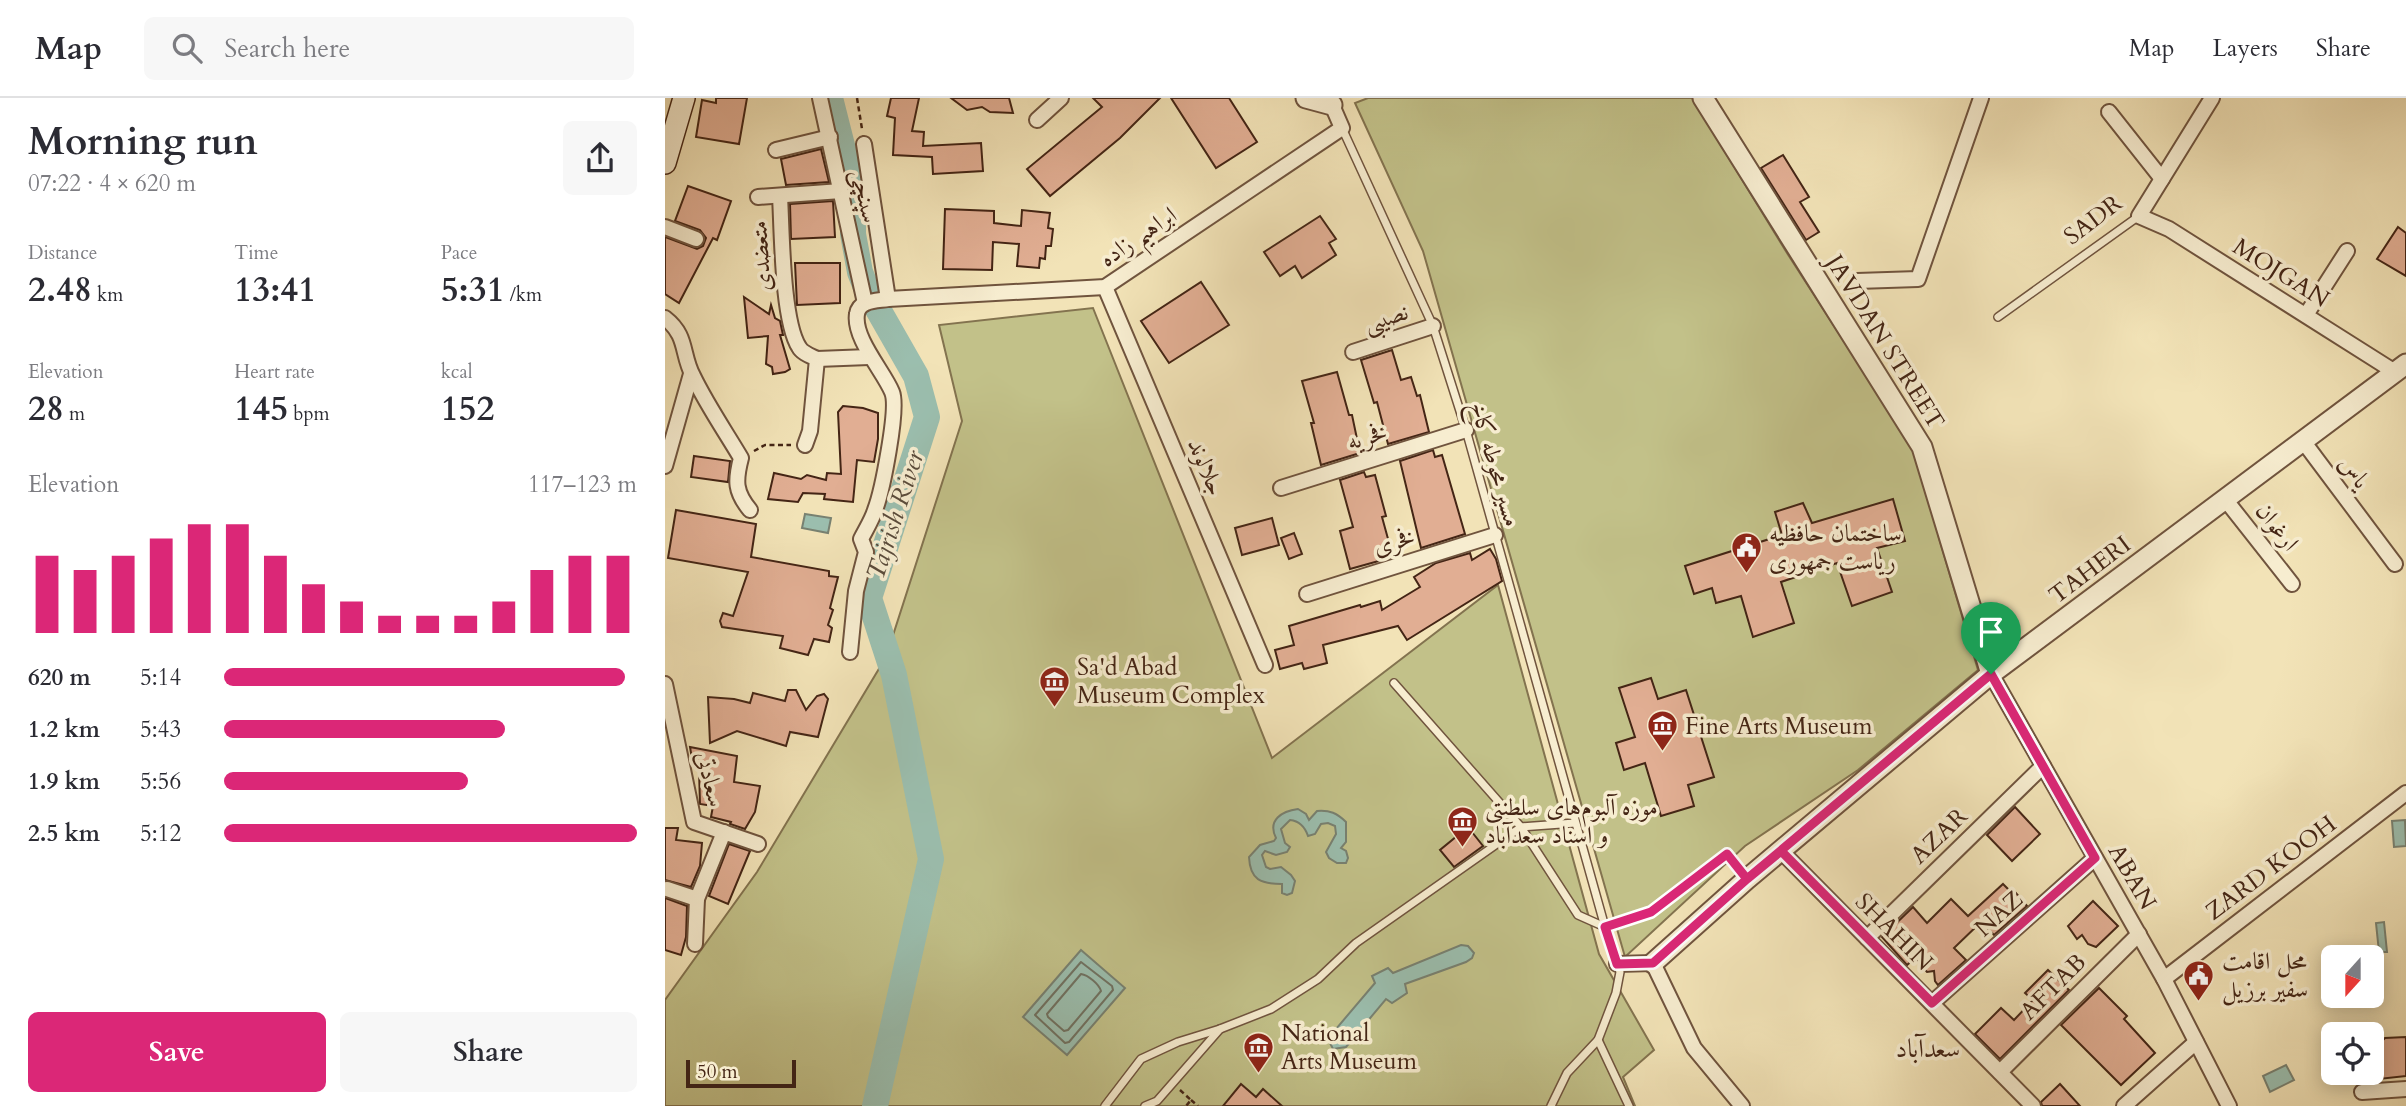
<!DOCTYPE html>
<meta charset="utf-8">
<style>
:root{--surface:#fff;--page:#f7f7f7;--text:#2b2b33;--muted:#7c7c81;--line:#e1e1e2;--accent:#db2777}
body{margin:0;font-family:Cardo,Amiri,serif;background:var(--page);color:var(--text);height:100vh;display:flex;flex-direction:column;font-size:26px;white-space:nowrap}
*{box-sizing:border-box;margin:0}
p{font-size:23px;color:var(--muted)}
.icon{flex:none;width:38px;height:38px;fill:none;stroke:currentColor;stroke-width:2;stroke-linecap:round;stroke-linejoin:round}
.map{position:relative;flex:1;overflow:hidden}
.details{display:flex;flex-direction:column;background:var(--surface);width:665px}
.details>*{flex:none}
.needle{width:46px;rotate:201deg}
.tools{position:absolute;left:1656px;top:847px;display:grid;gap:14px}
.tools a{display:grid;place-items:center;width:63px;height:63px;border-radius:10px;background:var(--surface);box-shadow:0 4px 18px #0003;font-size:35px}
.scale{position:absolute;left:21px;bottom:18px;width:110px;box-sizing:border-box;padding-left:7px;border:4px solid #442515;border-top:0;font-size:19px;line-height:24px;white-space:nowrap;color:#442515;-webkit-text-stroke:5px #f7edd0;paint-order:stroke}
.pin{position:absolute;display:grid;place-items:center;width:60px;height:60px;color:#fff;margin:-72px -30px;border-radius:50% 50% 50% 0;rotate:-45deg;box-shadow:0 0 7px #0007}
.pin .icon{rotate:45deg}
.round{display:grid;place-items:center;flex:none;width:74px;height:74px;border-radius:10px;background:var(--page)}
.headline{display:flex;align-items:center;justify-content:space-between;height:119px;padding:0 28px}
h1{font-size:38px;font-weight:800;line-height:52px}
.stats{display:grid;grid-template-columns:repeat(3,1fr);gap:10px;height:119px;padding:7px 28px}
.stats div{display:grid;align-content:center}
.stats b{font-size:35px;font-weight:800}
.stats small{font-size:19px;font-weight:400}
.stats p{font-size:19px}
.chart{height:196px;padding:14px 28px}
.chart p{display:flex;justify-content:space-between}
.chart svg{width:100%;height:126px;margin-top:7px;stroke:var(--accent);stroke-width:6}
.cta{display:flex;gap:14px;margin-top:auto;padding:14px 28px}
.cta a{flex:1;height:80px;border-radius:10px;background:var(--accent);color:#fff;font-size:28px;font-weight:800;line-height:80px;text-align:center}
.cta a+a{background:var(--page);color:var(--text)}
ul{padding:0 28px;list-style:none;font-size:23px}
li{display:grid;grid-template-columns:112px 84px 1fr;align-items:center;height:52px}
li i{height:18px;border-radius:9px;background:var(--accent)}
header{display:flex;align-items:center;gap:42px;box-sizing:border-box;height:98px;padding:0 35px;background:var(--surface);border-bottom:2px solid var(--line)}
header strong{font-size:33px}
nav{display:flex;gap:38px;margin-inline-start:auto;font-size:24px}
.search{width:490px;height:63px;background:var(--page);display:flex;align-items:center;gap:18px;box-sizing:border-box;padding:0 24px;border-radius:10px;color:var(--muted);font-size:26px}
main{display:flex;flex:1;min-height:0}
.map>svg:first-child{display:block}
.green{fill:#c2c189;stroke:#83734f;stroke-width:2}
.water{fill:#9bbeae;stroke:#788171;stroke-width:2}
.lines{fill:none;stroke-linecap:round;stroke-linejoin:round}
.shore{stroke:#707262;stroke-width:2}
.river{stroke:#9bbeae;stroke-width:26}
.building{fill:#e1ae93;stroke:#442515;stroke-width:2}
.service-casing{stroke:#70543e;stroke-width:10}
.minor-casing{stroke:#70543e;stroke-width:18}
.tertiary-casing{stroke:#70543e;stroke-width:23}
.secondary-casing{stroke:#442515;stroke-width:24}
.path{stroke:#442515;stroke-width:2.5;stroke-dasharray:5 3.5;stroke-linecap:butt}
.service{stroke:#f7edd0;stroke-width:7}
.minor{stroke:#f7edd0;stroke-width:14}
.tertiary{stroke:#f7edd0;stroke-width:19}
.secondary{stroke:#f7edd0;stroke-width:21}
.route-casing{stroke:#fff;stroke-width:14}
.route{stroke:#db2777;stroke-width:9}
.labels{text-anchor:middle;dominant-baseline:central;stroke-width:7;stroke-linejoin:round;paint-order:stroke}
.street-label{font-size:24px;fill:#442515;stroke:#f7edd0}
.poi-label{font-size:24px;fill:#442515;stroke:#f7edd0;text-anchor:start}
.water-label{font-size:26px;font-style:italic;fill:#5a4b3b;stroke:#f7edd0}
.neighbourhood-label{font-size:26px;fill:#442515;stroke:#f7edd0}
</style>
<header>
<strong>Map</strong>
<div class="search"><svg class="icon" aria-label="search" viewBox="0 0 24 24"><circle cx="10" cy="10" r="6"/><path d="M15 15l6 6"/></svg>Search here</div>
<nav><a>Map</a><a>Layers</a><a>Share</a></nav>
</header>
<main>
<section class="details">
<div class="headline"><div><h1>Morning run</h1><p>07:22 · 4 × 620 m</p></div><a class="round"><svg class="icon" aria-label="share" viewBox="0 0 24 24"><path d="M12 15V3M7 8l5-5 5 5M5 13v7h14v-7"/></svg></a></div>
<div class="stats">
<div><p>Distance</p><b>2.48<small> km</small></b></div>
<div><p>Time</p><b>13:41</b></div>
<div><p>Pace</p><b>5:31<small> /km</small></b></div>
</div>
<div class="stats">
<div><p>Elevation</p><b>28<small> m</small></b></div>
<div><p>Heart rate</p><b>145<small> bpm</small></b></div>
<div><p>kcal</p><b>152</b></div>
</div>
<div class="chart"><p><span>Elevation</span>117–123 m</p>
<svg viewBox="0 0 160 44" preserveAspectRatio="none"><path d="M5 44V17M15 44V22M25 44V17M35 44V11M45 44V6M55 44V6M65 44V17M75 44V27M85 44V33M95 44V38M105 44V38M115 44V38M125 44V33M135 44V22M145 44V17M155 44V17"/></svg>
</div>
<ul>
<li><b>620 m</b>5:14<i style="width:97%"></i></li>
<li><b>1.2 km</b>5:43<i style="width:68%"></i></li>
<li><b>1.9 km</b>5:56<i style="width:59%"></i></li>
<li><b>2.5 km</b>5:12<i style="width:100%"></i></li>
</ul>
<div class="cta"><a>Save</a><a>Share</a></div>
</section>
<div class="map">
<svg width="1741" height="1008" viewBox="0 0 1741 1008">
<rect width="100%" height="100%" fill="#f2e3b7"/>
<filter id="stains"><feTurbulence type="fractalNoise" baseFrequency=".00286" numOctaves="4"/><feColorMatrix values="0 0 0 0 .2 0 0 0 0 .09 0 0 0 0 .02 0 0 0 .5 -.17"/></filter>
<radialGradient id="worn" r=".72"><stop offset=".6" stop-color="#630" stop-opacity="0"/><stop offset="1" stop-color="#630" stop-opacity=".3"/></radialGradient>
<g class="green">
<path d="M703,0H1027L1122,155L1249,352L1263,387L1274,440L1313,572L1193,672L1080,748L960,859L758,153L690,5Z"/>
<path d="M428,210L607,660L833,487L934,856L989,952L958,979L970,1008H0V902L92,774L221,559L297,323L274,227Z"/>
</g>
<g class="water">
<path d="M140,416L166,420L163,435L137,430Z"/>
<path d="M633,711L641,716L644,722L652,713C665,712 672,715 681,724V744L676,750L681,753L683,760L681,765H672L664,760L661,754L671,736L670,728L663,725L656,726L650,736L643,738C640,729 634,723 625,722L616,731L620,745L625,749L622,754L611,757L600,753L597,757L601,769L605,771L616,769L626,777L630,783L627,795L622,797L617,795V786C596,786 585,782 584,759L595,747L609,743L611,740C602,722 617,713 633,711Z"/>
<path d="M1740,722L1741,748L1729,749L1727,723Z"/>
<path d="M1719,824L1722,854H1714L1711,825Z"/>
<path d="M796,847L803,848L809,855L807,860L801,864L740,886L742,895L727,905L721,901L681,949L668,951L665,945V938L710,885L707,878L723,870L728,875Z"/>
<path d="M416,852L460,890L402,957L358,919Z"/>
<path d="M1621,967L1629,982L1605,994L1598,978Z"/>
</g>
<g class="lines">
<g class="shore">
<path d="M416,864L447,888L448,892L404,944L400,945L370,917Z"/>
<path d="M416,876C423,877 434,886 436,893L403,932L399,933L383,919L382,916Z"/>
</g>
<path class="river" d="M165,0L188,91V136L195,174L202,192L251,278L262,319L204,500L229,577L266,761L210,1008"/>
</g>
<g class="building">
<path d="M51,0H82L74,46L31,39L37,2L51,5Z"/>
<path d="M226,0H254L247,33L259,34L258,48L316,45L318,73L268,76L267,59L228,57L230,20L222,18Z"/>
<path d="M286,0H344L348,15L325,14L317,9L302,12Z"/>
<path d="M428,0H495L455,40L385,98L362,71L437,9Z"/>
<path d="M506,0H564L592,44L551,70Z"/>
<path d="M156,51L164,84L121,87L116,61Z"/>
<path d="M1118,57L1144,99L1135,104L1154,134L1141,142L1096,70Z"/>
<path d="M23,88L66,103L52,142L48,140L14,205L0,196V139L32,151L38,148L41,140L35,132L10,123Z"/>
<path d="M168,103L170,139L126,141L125,106Z"/>
<path d="M280,111L329,113V125L356,128L357,112L385,115L383,130L388,131L386,148H381L380,161L375,160L374,170L352,168L354,146L328,144L327,172L278,171Z"/>
<path d="M655,118L671,141L664,145L671,157L637,180L630,168L615,178L599,154Z"/>
<path d="M1733,129L1741,135V178L1712,161Z"/>
<path d="M130,165H175V205L132,207Z"/>
<path d="M536,184L564,227L504,265L476,223Z"/>
<path d="M79,199L104,216L106,207L110,220L115,223L118,237H115L125,271L120,274L108,276L107,269L101,266L103,238L83,240Z"/>
<path d="M727,252L736,282L746,279L752,298L755,297L764,334L723,346L712,304L709,305L696,262Z"/>
<path d="M672,274L684,317H687L695,355L656,367L646,325H649L637,283Z"/>
<path d="M178,308L198,310L213,315V341L209,364L192,362L188,404L159,401L160,396L138,395L133,404L103,401L109,375L136,381L142,377L161,382L162,375L176,376L173,314Z"/>
<path d="M768,352L770,359L777,357L800,436L756,450L735,363Z"/>
<path d="M29,358L65,363L63,384L26,379Z"/>
<path d="M699,374L701,379L710,377L721,418L717,419L728,459L685,471L675,433L688,429L675,382Z"/>
<path d="M1228,401L1240,443L1212,450L1227,494L1187,508L1172,465L1116,484L1129,525L1088,539L1076,498L1051,505L1047,490L1029,496L1020,468L1117,437L1110,414L1138,405L1147,425Z"/>
<path d="M11,412L91,426L86,459L164,473V478L173,479L165,510L168,512L163,527L167,530L164,544L149,541L143,557L115,550L118,538L57,529L55,523L58,515L68,518L83,474L3,460Z"/>
<path d="M607,420L614,447L577,457L570,430Z"/>
<path d="M629,435L637,456L624,461L616,440Z"/>
<path d="M825,451L831,461L837,483L742,542L733,528L658,547L662,565L639,571L637,565L615,571L610,552L629,547L624,528L695,507L696,509L715,503L717,512L755,489L749,479L771,465L805,455L807,462Z"/>
<path d="M986,580L993,601L1021,592L1049,679L1023,687L1029,708L996,718L980,665L959,672L951,645L970,639L954,590Z"/>
<path d="M123,592H131L141,612L152,598L159,596L163,601L153,639L125,634L121,648L72,633L45,645L43,599L69,601L85,605L88,595L120,603Z"/>
<path d="M25,649L72,658L69,684L95,688L90,714L80,731L65,726L66,724L46,719L48,708L35,706L34,672L27,661Z"/>
<path d="M1350,709L1375,736L1347,763L1322,737Z"/>
<path d="M803,729L818,748L789,769L775,752Z"/>
<path d="M0,730H13L11,742L37,745L35,768L26,789L0,782Z"/>
<path d="M64,746L85,753L63,806L44,798Z"/>
<path d="M1338,786L1348,796L1350,794L1362,808L1329,837L1316,824L1289,850L1301,862L1273,887L1270,883L1269,873L1262,874L1250,860L1242,867L1217,839L1248,809L1262,825L1286,801L1303,818Z"/>
<path d="M0,800L22,808L21,839L16,857L0,852Z"/>
<path d="M1428,803L1453,828L1431,849L1423,846L1417,837L1412,841L1403,828Z"/>
<path d="M1383,872L1404,892L1335,961L1310,936L1336,910L1349,922L1368,902L1360,895Z"/>
<path d="M1434,890L1462,918L1459,921L1490,955L1456,987L1396,927Z"/>
<path d="M1741,939V978L1714,981L1715,945L1720,940Z"/>
<path d="M576,986L591,999L598,991L617,1008H558Z"/>
<path d="M1395,986L1415,1008H1377L1376,1004Z"/>
</g>
<g class="lines">
<defs>
<g id="service">
<path d="M677,30L768,228L801,332L940,829"/>
<path d="M1333,219L1474,118"/>
<path d="M729,585L856,729L913,817L940,829L955,874L951,895L933,942L902,975L886,1008"/>
<path d="M933,942L964,1008"/>
<path d="M440,1008L476,961L513,944L555,931"/>
<path d="M480,1008L492,1003L555,931L606,911L653,881L691,845L856,729L910,725"/>
</g>
<g id="minor">
<path d="M155,0L200,205"/>
<path d="M1547,0L1474,118L1504,131L1730,274"/>
<path d="M1444,14L1497,81"/>
<path d="M372,22L396,0"/>
<path d="M199,46L223,201"/>
<path d="M111,52L165,39"/>
<path d="M115,98C117,132 117,223 134,249C137,255 146,258 152,261L145,333L140,347"/>
<path d="M93,99L176,93"/>
<path d="M0,129L31,141"/>
<path d="M1192,183L1253,181L1316,0"/>
<path d="M440,189L600,567"/>
<path d="M1641,217L1682,153"/>
<path d="M0,220C23,238 16,255 28,278C42,307 60,333 76,360C70,383 70,394 85,412"/>
<path d="M688,254L768,228"/>
<path d="M152,261L204,259"/>
<path d="M1638,343L1730,466"/>
<path d="M0,368L26,276"/>
<path d="M616,390L801,332"/>
<path d="M1560,401L1627,486"/>
<path d="M642,496L830,437"/>
<path d="M185,554L191,493L201,454L196,441C201,431 207,422 210,412C217,394 234,310 227,294C219,274 188,240 192,216C194,202 212,203 223,201L440,189L677,30L667,7"/>
<path d="M1326,576L1499,881L1564,1008"/>
<path d="M0,586L29,724L93,746"/>
<path d="M1116,753L1368,1008"/>
<path d="M2,791L32,801"/>
<path d="M1202,840L1378,668"/>
<path d="M30,846L32,801L59,734"/>
<path d="M952,866L988,865L1029,950L1077,1008"/>
<path d="M1499,881L1741,695"/>
<path d="M1267,905L1430,760"/>
<path d="M1335,974L1474,836"/>
<path d="M1697,994L1741,991"/>
<path d="M1459,1008L1531,944"/>
</g>
<g id="tertiary">
<path d="M641,0L667,7"/>
<path d="M1038,0L1257,349L1326,576"/>
<path d="M988,865L1082,781L1326,576L1741,266"/>
</g>
<path id="secondary" d="M0,65L19,0"/>
</defs>
<use href="#service" class="service-casing"/>
<use href="#minor" class="minor-casing"/>
<use href="#tertiary" class="tertiary-casing"/>
<use href="#secondary" class="secondary-casing"/>
<g class="path">
<path d="M192,0L197,31"/>
<path d="M89,353L100,347H126"/>
<path d="M948,826L986,814L1062,756L1072,768"/>
<path d="M515,992L526,1002L521,1008"/>
<path d="M526,1002L533,1008"/>
</g>
<use href="#service" class="service"/>
<use href="#minor" class="minor"/>
<use href="#tertiary" class="tertiary"/>
<use href="#secondary" class="secondary"/>
</g>
<g class="lines">
<defs>
<path id="route" d="M1326,576L1082,781L988,865L952,866L940,829L986,814L1062,756L1082,781L1116,753L1267,905L1430,760L1326,576"/>
</defs>
<use href="#route" class="route-casing"/>
<use href="#route" class="route"/>
</g>
<defs>
<symbol id="civic-pin" viewBox="-11 -11 22 30"><path d="M0 17L-7.5 6A9.5 9.5 0 1 1 7.5 6Z" fill="#8f2418" stroke="#f7edd0"/><path d="M-.6-6.5H3V-4.5H.6V-3L4-1V1h2V6H-6V1h2V-1L-.6-3ZM-1.2 2.5V6h2.4V2.5Z" fill="#fff"/></symbol>
<symbol id="museum-pin" viewBox="-11 -11 22 30"><path d="M0 17L-7.5 6A9.5 9.5 0 1 1 7.5 6Z" fill="#8f2418" stroke="#f7edd0"/><path d="M0-6L6-3V-2H-6V-3ZM-5-1h2V3h-2ZM-1-1h2V3h-2ZM3-1h2V3H3ZM-6 4H6V6H-6Z" fill="#fff"/></symbol>
</defs>
<g fill-rule="evenodd">
<use href="#civic-pin" x="1064" y="432" width="35" height="47"/>
<use href="#museum-pin" x="372" y="566" width="35" height="47"/>
<use href="#museum-pin" x="980" y="610" width="35" height="47"/>
<use href="#museum-pin" x="780" y="706" width="35" height="47"/>
<use href="#civic-pin" x="1516" y="860" width="35" height="47"/>
<use href="#museum-pin" x="576" y="932" width="35" height="47"/>
</g>
<g class="labels">
<g class="street-label">
<text transform="translate(200 98) rotate(78)">سپنچی</text>
<text transform="translate(1428 122) rotate(-37)">SADR</text>
<text transform="translate(473 139) rotate(-34)">ابراهیم زاده</text>
<text transform="translate(96 158) rotate(-94)">متعضدی</text>
<text transform="translate(1616 175) rotate(32)">MOJGAN</text>
<text transform="translate(721 220) rotate(-18)">نصیبی</text>
<text transform="translate(1220 244) rotate(58)">JAVDAN STREET</text>
<text transform="translate(702 339) rotate(-17)">فخریه</text>
<text transform="translate(830 366) rotate(74)">مسیر محوطه کاخ</text>
<text transform="translate(541 369) rotate(67)">جلالوند</text>
<text transform="translate(1689 374) rotate(53)">یاس</text>
<text transform="translate(1612 429) rotate(52)">ارغوان</text>
<text transform="translate(729 444) rotate(-17)">فخری</text>
<text transform="translate(1425 472) rotate(-37)">TAHERI</text>
<text transform="translate(45 681) rotate(76)">سعادتی</text>
<text transform="translate(1274 738) rotate(-44)">AZAR</text>
<text transform="translate(1606 770) rotate(-37)">ZARD KOOH</text>
<text transform="translate(1467 779) rotate(60)">ABAN</text>
<text transform="translate(1334 816) rotate(-42)">NAZ</text>
<text transform="translate(1229 834) rotate(45)">SHAHIN</text>
<text transform="translate(1388 889) rotate(-45)">AFTAB</text>
</g>
<g class="poi-label">
<text x="1104" y="435">ساختمان حافظیه<tspan x="1104" dy="28">ریاست جمهوری</tspan></text>
<text x="412" y="569">Sa'd Abad<tspan x="412" dy="28">Museum Complex</tspan></text>
<text x="1020" y="628">Fine Arts Museum</text>
<text x="820" y="709">موزه آلبوم‌های سلطنتی<tspan x="820" dy="28">و اسناد سعدآباد</tspan></text>
<text x="1557" y="863">محل اقامت<tspan x="1557" dy="28">سفیر برزیل</tspan></text>
<text x="616" y="935">National<tspan x="616" dy="28">Arts Museum</tspan></text>
</g>
<g class="water-label">
<text transform="translate(230 417) rotate(-72)">Tajrish River</text>
</g>
<g class="neighbourhood-label">
<text x="1263" y="950">سعدآباد</text>
</g>
</g>
<rect width="100%" height="100%" filter="url(#stains)"/>
<rect width="100%" height="100%" fill="url(#worn)"/>
</svg>
<div class="tools">
<a><svg class="needle" viewBox="-14 -14 28 28"><path d="M0-13l5 13h-10z" fill="#e53935"/><path d="M0 13l5-13h-10z" fill="#7c7c81"/></svg></a>
<a><svg class="icon" aria-label="locate" viewBox="0 0 24 24"><circle cx="12" cy="12" r="6"/><path d="M12 2v4M12 18v4M2 12h4M18 12h4"/></svg></a>
</div>
<div class="scale">50 m</div>
<div class="pin" style="left:1326px;top:576px;background:#1e9e55"><svg class="icon" aria-label="arrive" viewBox="0 0 24 24"><path d="M6 21V4h12l-3 4 3 4H6"/></svg></div>
</div>
</main>
